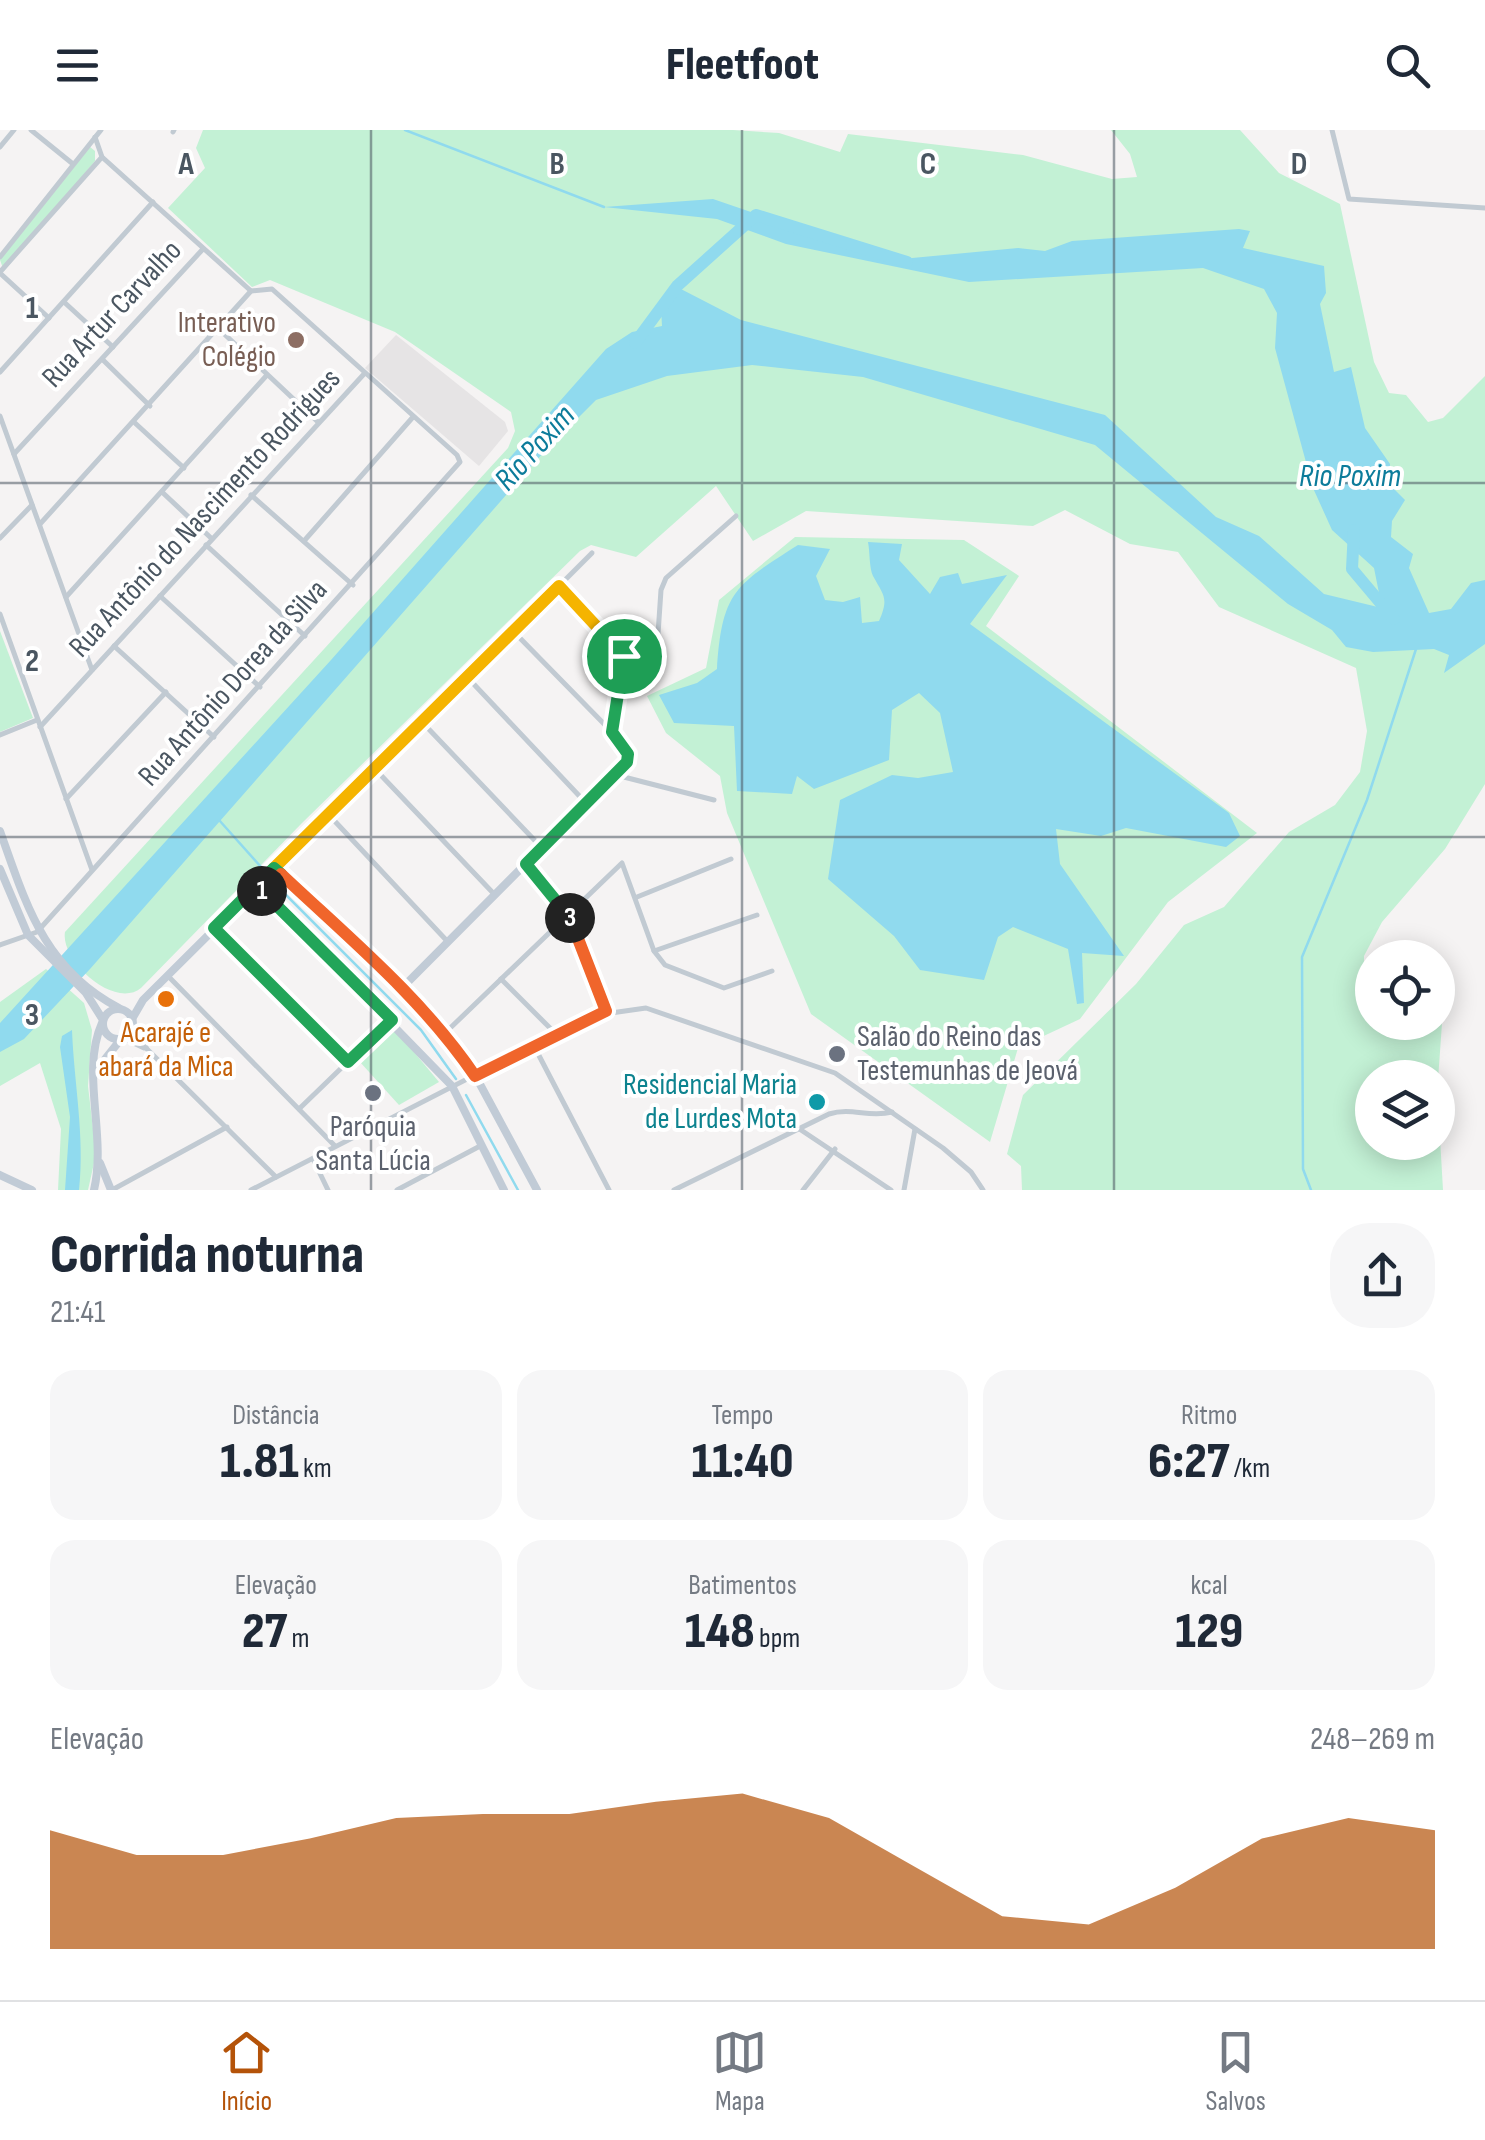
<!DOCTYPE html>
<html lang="pt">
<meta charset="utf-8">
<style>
:root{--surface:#fff;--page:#f6f6f7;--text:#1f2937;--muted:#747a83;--line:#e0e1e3;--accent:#b45309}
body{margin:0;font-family:"Sofia Sans Condensed",sans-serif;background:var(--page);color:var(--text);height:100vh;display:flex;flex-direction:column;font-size:38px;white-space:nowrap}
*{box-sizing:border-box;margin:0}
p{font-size:32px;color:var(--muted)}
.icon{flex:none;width:55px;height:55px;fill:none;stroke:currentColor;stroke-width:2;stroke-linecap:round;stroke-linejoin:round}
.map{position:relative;height:1060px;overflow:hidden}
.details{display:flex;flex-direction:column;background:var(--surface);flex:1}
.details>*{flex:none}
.fabs{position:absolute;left:1355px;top:810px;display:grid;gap:20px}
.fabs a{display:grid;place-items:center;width:100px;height:100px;border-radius:50%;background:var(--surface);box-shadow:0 5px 25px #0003;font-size:50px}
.pin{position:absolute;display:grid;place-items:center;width:85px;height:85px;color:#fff;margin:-42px;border:5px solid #fff;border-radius:50%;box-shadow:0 2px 10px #0007}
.km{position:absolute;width:50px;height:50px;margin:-25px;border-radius:50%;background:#222;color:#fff;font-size:28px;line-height:50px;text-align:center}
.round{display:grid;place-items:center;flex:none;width:105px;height:105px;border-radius:40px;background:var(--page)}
.headline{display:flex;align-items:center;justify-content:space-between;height:170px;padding:0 50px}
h1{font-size:55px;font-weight:800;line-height:75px}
.stats{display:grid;grid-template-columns:repeat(3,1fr);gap:15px;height:170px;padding:10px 50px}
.stats div{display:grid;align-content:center;border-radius:25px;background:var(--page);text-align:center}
.stats b{font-size:50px;font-weight:800}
.stats small{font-size:28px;font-weight:400}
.stats p{font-size:28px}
.chart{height:280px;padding:20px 50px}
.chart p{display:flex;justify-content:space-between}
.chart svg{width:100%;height:180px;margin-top:10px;fill:var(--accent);opacity:.7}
header{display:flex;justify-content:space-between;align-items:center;height:130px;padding:0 50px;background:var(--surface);font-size:45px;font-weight:800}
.tab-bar{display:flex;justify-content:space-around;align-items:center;height:140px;border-top:2px solid var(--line);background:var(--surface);font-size:28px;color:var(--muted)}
.tab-bar a{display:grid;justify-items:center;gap:5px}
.tab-bar .on{color:var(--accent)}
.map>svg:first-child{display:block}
.education{fill:#e6e4e5}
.green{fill:#c3f1d5}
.water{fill:#90daee}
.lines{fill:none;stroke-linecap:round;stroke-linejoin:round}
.stream{stroke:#90daee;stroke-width:2.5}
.river{stroke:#90daee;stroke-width:12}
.street{stroke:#c1cad2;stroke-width:5}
.secondary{stroke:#c1cbd6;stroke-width:8}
.split-1-casing{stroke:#fff;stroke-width:20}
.split-2-casing{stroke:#fff;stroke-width:20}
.split-3-casing{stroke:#fff;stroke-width:20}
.split-4-casing{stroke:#fff;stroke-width:20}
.split-1{stroke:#f5b400;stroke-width:12}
.split-2{stroke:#22a559;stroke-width:12}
.split-3{stroke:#f0652b;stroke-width:12}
.split-4{stroke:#22a559;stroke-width:12}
.grid{fill:none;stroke:#4a5661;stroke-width:2.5;stroke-opacity:0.55}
.education-dot{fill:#8d6e63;stroke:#fff;stroke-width:4}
.food-dot{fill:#e8710a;stroke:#fff;stroke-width:4}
.worship-dot{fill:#6b7280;stroke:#fff;stroke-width:4}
.culture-dot{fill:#0f9aa8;stroke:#fff;stroke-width:4}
.labels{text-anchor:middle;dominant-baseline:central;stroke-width:8;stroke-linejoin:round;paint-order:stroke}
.street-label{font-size:30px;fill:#4a5661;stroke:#fff}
.education-label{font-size:30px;fill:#785e54;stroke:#fff;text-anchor:end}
.food-label{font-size:30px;fill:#c56008;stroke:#fff}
.worship-label{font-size:30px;fill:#5b616d;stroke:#fff;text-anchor:start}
.culture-label{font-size:30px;fill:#0d838f;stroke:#fff;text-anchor:end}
.water-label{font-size:32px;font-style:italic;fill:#0c7c9b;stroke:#fff}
.grid-label{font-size:32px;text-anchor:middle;font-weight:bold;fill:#4a5661;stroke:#fff;stroke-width:8;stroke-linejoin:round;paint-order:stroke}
</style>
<header><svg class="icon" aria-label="menu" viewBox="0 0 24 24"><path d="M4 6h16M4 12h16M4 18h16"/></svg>Fleetfoot<svg class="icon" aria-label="search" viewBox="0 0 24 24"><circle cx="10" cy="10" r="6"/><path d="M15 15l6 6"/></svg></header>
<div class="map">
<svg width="1485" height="1060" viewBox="0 0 1485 1060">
<rect width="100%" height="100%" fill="#f5f3f3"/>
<path class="education" d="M396,205L505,292L508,301L479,336L365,238Z"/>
<g class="green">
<path d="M203,0H733L779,3L840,22L848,4L1023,25L1112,49L1137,47L1130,24L1111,0H1240L1279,43L1340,74L1374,232L1389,263L1406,265L1428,292L1443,288L1485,246V654L1445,719L1382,792L1364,826V852L1372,861V892H1438V859L1444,865L1438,950L1372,948V1012H1438V973L1443,1060H1022L1021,1036L1007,1024L1023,965L1136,854L1184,795L1224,777L1289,702L1335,675L1360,642L1367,601L1356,538L1219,477L1178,422L1130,414L1065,380L1033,396L806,381L753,411L716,356L636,427L591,415L580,421L302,693L141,858C114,880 60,830 65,802L508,318L515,301L511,282L395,202L270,150L252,157L168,78L205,38L196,18Z"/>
<path d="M90,17L95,21V31L4,141L0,130Z"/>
<path d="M795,407L964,410L1019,446L986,496L1257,703L1168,772L1080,889L1018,918L990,1012L811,884L727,683L720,646L666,603L647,566L706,538L719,470Z"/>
<path d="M0,501L33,588L0,602Z"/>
<path d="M46,839L84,873L92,900L88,956L96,1024L88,1060H58L61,999L40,933L0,956V872Z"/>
<path d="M393,897L439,952L399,975L360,932Z"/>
</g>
<g class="water">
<path d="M713,69L891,130L1018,118L1045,121L1072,111L1239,99L1250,101L1243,118L1324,136L1326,163L1320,174L1334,242L1351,237L1365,298L1390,334L1389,354L1405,370L1392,391L1391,407L1413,424L1409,438L1429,483L1451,479L1471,453L1485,450V514L1444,543L1449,525L1434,519L1373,522L1346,517L1332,500L1288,474L1095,315L863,247L752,235L667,246L596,270L543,323L90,839L24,909L0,922V893L331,530L606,219L632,202L662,196L661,178L677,157L741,190L1105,285L1216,387L1259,406L1324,464L1382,478L1374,438L1332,400L1313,358L1275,218L1277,183L1264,159L1203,138L969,152L786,114L717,89L604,77Z"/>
<path d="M868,412L902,414L899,430L930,464L940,447L958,443L962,454L1007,445L970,494L1229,683L1240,706L1226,717L1126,698L1101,706L1056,699L1060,734L1124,826L1082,823L1084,873L1077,874L1068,819L1013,797L998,807L984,850L920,840L894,806L828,749L840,670L892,645L918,648L953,642L940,583L919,563L892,580L889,630L814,659L797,646L792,664L737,661L734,596L674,593L659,565L697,553L717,539C722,462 735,455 798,415L830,419L816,446L825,470L843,472L860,467L862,493L879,491C889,468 884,466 873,446C869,438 870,422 868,412Z"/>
<path d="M72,900C74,953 85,1007 79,1060H65L70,987L60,917L62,906Z"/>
</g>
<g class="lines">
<g class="stream">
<path d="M405,0L604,77"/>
<path d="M219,690L261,737"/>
<path d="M271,750L421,900L456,949"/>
<path d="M466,965L518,1060"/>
<path d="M1311,1060L1303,1039L1302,827L1367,670L1416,519"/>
</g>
<g class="river">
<path d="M635,213L677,156L756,85L907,132"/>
<path d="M1354,400L1352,439L1394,489"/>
</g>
<g class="street">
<path d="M31,0L73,34"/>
<path d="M1332,0L1349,69L1485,78"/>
<path d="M173,2L174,0"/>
<path d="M95,7L102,27L251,161"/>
<path d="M0,17L14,0"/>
<path d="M0,127L101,0"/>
<path d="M0,142L102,27"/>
<path d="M0,143L49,188"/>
<path d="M64,172L113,217"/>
<path d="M220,200L318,292"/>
<path d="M102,229L150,276"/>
<path d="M0,242L153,72"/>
<path d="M0,286L92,540"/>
<path d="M135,293L184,338"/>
<path d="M14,324L203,119"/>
<path d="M162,362L211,408"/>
<path d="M251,365L353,455"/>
<path d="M0,408L32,375"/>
<path d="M304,411L413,287"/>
<path d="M206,415L305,506"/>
<path d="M559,456L592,423"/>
<path d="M160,466L260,557"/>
<path d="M66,467L267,245"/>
<path d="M0,484L92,740"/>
<path d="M513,501L609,599"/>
<path d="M114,516L214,607"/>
<path d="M624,526L657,519L661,460L666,448L736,386"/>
<path d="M468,548L586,673"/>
<path d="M422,592L542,718"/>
<path d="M40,597L364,244"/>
<path d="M0,605L37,590"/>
<path d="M375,639L495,765"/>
<path d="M616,645L714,670"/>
<path d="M66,669L166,562"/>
<path d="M329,685L448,812"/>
<path d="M526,734L568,784L606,881"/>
<path d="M637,767L731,729"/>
<path d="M215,800L348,932"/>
<path d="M0,815L37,802L460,332L457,325L272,159L251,161L40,394"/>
<path d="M654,821L757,785"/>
<path d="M168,846L335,1016"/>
<path d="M501,849L555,903"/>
<path d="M133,894L147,919L276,1047"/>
<path d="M445,903L622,733L654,821L665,835L724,858L772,841"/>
<path d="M123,908L144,918"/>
<path d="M534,916L609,1060"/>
<path d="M299,979L390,891"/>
<path d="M798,998L891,1060"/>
<path d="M313,1029L328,1060"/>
<path d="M112,1060L227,997"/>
<path d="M251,1060L590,886L646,878L835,943L943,1018L971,1042L983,1060"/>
<path d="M397,1060L482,1015"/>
<path d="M674,1060L829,984C852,977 869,988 892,982"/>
<path d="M803,1060L835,1019"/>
<path d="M904,1060L915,999"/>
</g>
<g class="secondary">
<path d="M0,701C26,774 44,839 119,878"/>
<path d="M275,738L445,903L475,945L537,1060"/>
<path d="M0,739L28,805L86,863L103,890"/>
<path d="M257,756L452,956L504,1060"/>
<circle cx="118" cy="894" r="15"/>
<path d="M132,889L143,870L559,456L624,526L611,601L628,624L627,632L403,857"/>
<path d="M94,943L121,909"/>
<path d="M100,1033L111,1060"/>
<path d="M0,1045L32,1060"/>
<path d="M94,1060C107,1005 80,942 102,893"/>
</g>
</g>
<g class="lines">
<defs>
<path id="split-1" d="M262,761L257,756L274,738L559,456L624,526"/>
<path id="split-2" d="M262,761L392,890L348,932L214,798L274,738L281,744"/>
<path id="split-3" d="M281,744C349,808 422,868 475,946L606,881L570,788"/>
<path id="split-4" d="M570,788L526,734L627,632L628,624L612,602L624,526"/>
</defs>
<use href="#split-1" class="split-1-casing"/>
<use href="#split-2" class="split-2-casing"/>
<use href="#split-3" class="split-3-casing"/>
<use href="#split-4" class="split-4-casing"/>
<use href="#split-1" class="split-1"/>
<use href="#split-2" class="split-2"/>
<use href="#split-3" class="split-3"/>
<use href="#split-4" class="split-4"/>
</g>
<path class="grid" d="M371,0V1060M742,0V1060M1114,0V1060M0,353H1485M0,707H1485"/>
<circle class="education-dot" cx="296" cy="210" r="10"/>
<circle class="food-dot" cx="166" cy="869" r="10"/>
<g class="worship-dot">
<circle cx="837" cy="924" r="10"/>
<circle cx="373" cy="963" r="10"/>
</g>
<circle class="culture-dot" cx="817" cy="972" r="10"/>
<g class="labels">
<g class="street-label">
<text transform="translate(112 184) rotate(-47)">Rua Artur Carvalho</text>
<text transform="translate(205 383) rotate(-47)">Rua Antônio do Nascimento Rodrigues</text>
<text transform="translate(233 553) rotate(-48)">Rua Antônio Dorea da Silva</text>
</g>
<g class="education-label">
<text x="276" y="193">Interativo<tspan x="276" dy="34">Colégio</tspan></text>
</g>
<g class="food-label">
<text x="166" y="903">Acarajé e<tspan x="166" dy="34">abará da Mica</tspan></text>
</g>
<g class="worship-label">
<text x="857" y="907">Salão do Reino das<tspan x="857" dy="34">Testemunhas de Jeová</tspan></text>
<text x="373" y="997" text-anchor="middle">Paróquia<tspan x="373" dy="34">Santa Lúcia</tspan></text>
</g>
<g class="culture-label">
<text x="797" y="955">Residencial Maria<tspan x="797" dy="34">de Lurdes Mota</tspan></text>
</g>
<g class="water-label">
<text transform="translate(535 318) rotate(-48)">Rio Poxim</text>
<text x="1350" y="346">Rio Poxim</text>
</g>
</g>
<g class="grid-label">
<text x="186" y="44">A</text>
<text x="557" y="44">B</text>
<text x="928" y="44">C</text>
<text x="1299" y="44">D</text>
<text x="32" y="188">1</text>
<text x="32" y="541">2</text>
<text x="32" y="895">3</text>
</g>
</svg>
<div class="fabs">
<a><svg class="icon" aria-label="locate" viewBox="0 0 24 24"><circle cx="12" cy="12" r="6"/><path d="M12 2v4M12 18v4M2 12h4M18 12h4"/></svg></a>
<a><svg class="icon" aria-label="layers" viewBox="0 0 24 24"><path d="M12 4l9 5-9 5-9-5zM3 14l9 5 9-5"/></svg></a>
</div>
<div class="pin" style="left:624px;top:526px;background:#1e9e55"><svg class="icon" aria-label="arrive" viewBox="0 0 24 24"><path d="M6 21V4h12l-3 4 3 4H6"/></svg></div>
<b class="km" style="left:262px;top:761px">1</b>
<b class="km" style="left:570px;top:788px">3</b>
</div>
<section class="details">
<div class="headline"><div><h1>Corrida noturna</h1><p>21:41</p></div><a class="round"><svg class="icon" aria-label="share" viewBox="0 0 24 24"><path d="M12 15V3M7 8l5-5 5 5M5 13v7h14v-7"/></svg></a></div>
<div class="stats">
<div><p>Distância</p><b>1.81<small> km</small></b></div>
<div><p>Tempo</p><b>11:40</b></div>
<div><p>Ritmo</p><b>6:27<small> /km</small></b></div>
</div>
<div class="stats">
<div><p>Elevação</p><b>27<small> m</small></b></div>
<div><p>Batimentos</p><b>148<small> bpm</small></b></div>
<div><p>kcal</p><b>129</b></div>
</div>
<div class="chart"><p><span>Elevação</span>248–269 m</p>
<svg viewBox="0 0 160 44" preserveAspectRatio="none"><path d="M0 44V15L10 21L20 21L30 17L40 12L50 11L60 11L70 8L80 6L90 12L100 24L110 36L120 38L130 29L140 17L150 12L160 15V44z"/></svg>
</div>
</section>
<nav class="tab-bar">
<a class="on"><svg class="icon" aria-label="home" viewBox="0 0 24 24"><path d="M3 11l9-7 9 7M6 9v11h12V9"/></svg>Início</a>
<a><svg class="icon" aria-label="map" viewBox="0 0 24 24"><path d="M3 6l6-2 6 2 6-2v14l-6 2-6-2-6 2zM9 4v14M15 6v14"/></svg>Mapa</a>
<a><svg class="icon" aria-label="saved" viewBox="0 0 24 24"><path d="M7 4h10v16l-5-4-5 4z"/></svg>Salvos</a>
</nav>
